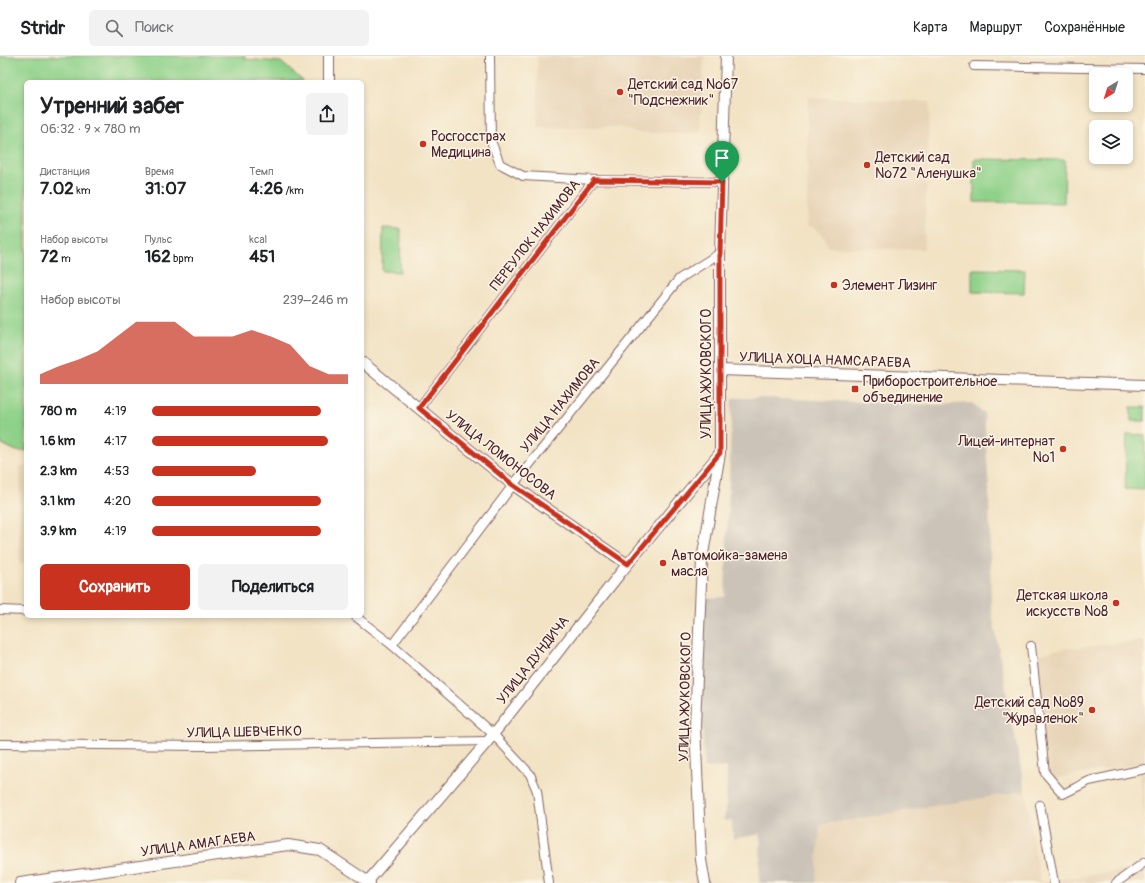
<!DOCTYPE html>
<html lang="ru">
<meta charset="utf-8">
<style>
:root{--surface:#fff;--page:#f2f2f2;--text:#202124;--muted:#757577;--line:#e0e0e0;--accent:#c8321e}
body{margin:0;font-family:Pangolin,sans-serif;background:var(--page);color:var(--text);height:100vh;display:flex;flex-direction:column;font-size:15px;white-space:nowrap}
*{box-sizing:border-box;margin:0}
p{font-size:13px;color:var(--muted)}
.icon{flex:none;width:22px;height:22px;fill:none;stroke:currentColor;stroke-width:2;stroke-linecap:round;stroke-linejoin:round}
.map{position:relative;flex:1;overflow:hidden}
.panel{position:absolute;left:24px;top:24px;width:340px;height:538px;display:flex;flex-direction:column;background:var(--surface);border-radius:6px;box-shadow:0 2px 6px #0003}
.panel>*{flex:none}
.needle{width:26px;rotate:218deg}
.fabs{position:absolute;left:1089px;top:12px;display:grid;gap:8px}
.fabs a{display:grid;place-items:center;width:44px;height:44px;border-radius:6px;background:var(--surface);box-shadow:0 2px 6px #0003;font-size:20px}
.pin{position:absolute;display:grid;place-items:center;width:34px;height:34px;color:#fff;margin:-41px -17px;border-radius:50% 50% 50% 0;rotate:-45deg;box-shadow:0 0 4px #0007}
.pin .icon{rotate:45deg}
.round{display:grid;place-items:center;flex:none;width:42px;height:42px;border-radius:6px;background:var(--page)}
.head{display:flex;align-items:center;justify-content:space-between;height:68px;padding:0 16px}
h1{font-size:22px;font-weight:700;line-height:30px}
.stats{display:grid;grid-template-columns:repeat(3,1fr);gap:6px;height:68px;padding:4px 16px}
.stats div{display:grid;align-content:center}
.stats b{font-size:17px;font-weight:700}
.stats small{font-size:11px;font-weight:400}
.stats p{font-size:11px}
.chart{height:112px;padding:8px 16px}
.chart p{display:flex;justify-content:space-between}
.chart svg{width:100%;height:72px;margin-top:4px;fill:var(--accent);opacity:.7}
.cta{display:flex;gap:8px;margin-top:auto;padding:8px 16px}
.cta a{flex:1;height:46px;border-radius:6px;background:var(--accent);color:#fff;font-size:16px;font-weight:700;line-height:46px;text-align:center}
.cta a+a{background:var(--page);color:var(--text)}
ul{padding:0 16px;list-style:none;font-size:13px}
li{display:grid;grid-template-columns:64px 48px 1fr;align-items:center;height:30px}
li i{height:10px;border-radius:5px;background:var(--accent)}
header{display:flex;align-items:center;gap:24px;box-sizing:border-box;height:56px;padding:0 20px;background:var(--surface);border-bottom:1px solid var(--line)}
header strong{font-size:19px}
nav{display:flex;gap:22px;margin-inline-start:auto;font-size:14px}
.search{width:280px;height:36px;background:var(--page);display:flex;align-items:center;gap:10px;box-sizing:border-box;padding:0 14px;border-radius:6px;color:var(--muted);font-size:15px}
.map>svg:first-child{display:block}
.built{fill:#e8d4b7}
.industrial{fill:#cbc3b8}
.green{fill:#8ed189;stroke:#6c785a}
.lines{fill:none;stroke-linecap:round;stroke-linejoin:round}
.minor-casing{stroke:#856461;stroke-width:10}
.tertiary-casing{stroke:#856461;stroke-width:12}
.minor{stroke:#fff;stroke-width:8}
.tertiary{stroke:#fff;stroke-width:10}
.route-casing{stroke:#fff;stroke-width:8}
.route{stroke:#c8321e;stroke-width:5}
.poi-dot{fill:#c8321e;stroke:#fcf5e5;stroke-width:1.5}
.labels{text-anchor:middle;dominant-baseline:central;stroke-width:3;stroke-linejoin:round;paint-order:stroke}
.poi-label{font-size:14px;fill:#4a1f2b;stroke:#fcf5e5;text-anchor:start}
.street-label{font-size:14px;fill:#4a1f2b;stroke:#fcf5e5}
</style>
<header>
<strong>Stridr</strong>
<div class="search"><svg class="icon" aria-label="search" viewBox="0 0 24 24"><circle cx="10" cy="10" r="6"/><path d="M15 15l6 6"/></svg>Поиск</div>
<nav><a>Карта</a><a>Маршрут</a><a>Сохранённые</a></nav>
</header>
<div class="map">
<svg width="1145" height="827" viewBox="0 0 1145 827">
<rect width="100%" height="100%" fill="#fcf5e5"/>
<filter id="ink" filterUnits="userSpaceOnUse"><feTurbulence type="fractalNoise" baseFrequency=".025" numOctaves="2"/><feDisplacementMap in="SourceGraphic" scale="8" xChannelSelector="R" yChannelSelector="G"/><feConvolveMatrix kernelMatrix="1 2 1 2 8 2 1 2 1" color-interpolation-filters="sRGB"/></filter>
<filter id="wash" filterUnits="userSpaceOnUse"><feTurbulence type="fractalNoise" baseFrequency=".012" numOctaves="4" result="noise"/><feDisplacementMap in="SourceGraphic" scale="16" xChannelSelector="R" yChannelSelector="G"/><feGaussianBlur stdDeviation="0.9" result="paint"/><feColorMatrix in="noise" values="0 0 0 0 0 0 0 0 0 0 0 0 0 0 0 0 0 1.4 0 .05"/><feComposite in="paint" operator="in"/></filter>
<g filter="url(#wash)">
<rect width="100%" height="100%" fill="#f2e3c5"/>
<g class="built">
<path d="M537,0H704L700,77H640L619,71H538Z"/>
<path d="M808,41L930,46L924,193H896L828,191L825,182L813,171H807Z"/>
<path d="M20,410H26V508H19Z"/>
<path d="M1145,584V707L1050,723L1031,601L1055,594Z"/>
<path d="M1145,716V771L1140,717Z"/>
<path d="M1025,735L1040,826L1145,811V827H816L820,769Z"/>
</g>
<path class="industrial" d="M732,342H763L936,349L972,347L984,357L989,434L991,552L1025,735L820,769L816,827H759L761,778L733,783L732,765L723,764L726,756L727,711L704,712L702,635L704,542L725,541Z"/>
<g class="green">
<path d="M0,0H245V3L281,6L303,25L26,26V395H16L0,387Z"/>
<path d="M974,103L1065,104L1064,147L974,146Z"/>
<path d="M383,172L401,173L400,216L382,215Z"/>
<path d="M972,213L1025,214L1024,237L972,236Z"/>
<rect x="1131" y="351" width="14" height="14"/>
<path d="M1127,378L1145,379V434L1125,433Z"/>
</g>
</g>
<g filter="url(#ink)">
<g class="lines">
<defs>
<g id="minor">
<path d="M490,0L491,85L500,108L523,120L594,124"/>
<path d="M974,10L1145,13"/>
<path d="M419,352L594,124L722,126"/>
<path d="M0,554L26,555"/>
<path d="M355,560L392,589L493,678L530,718L537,735L549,827"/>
<path d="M392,589L513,429L679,223L720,197"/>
<path d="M1031,590L1045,717L1063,738L1089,725L1145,713"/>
<path d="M0,688L203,690L488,685"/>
<path d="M1040,749L1054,827"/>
<path d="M1116,827L1145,806"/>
</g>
<g id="tertiary">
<path d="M329,26V0"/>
<path d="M362,306L513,429L627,508"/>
<path d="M720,314L1145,329"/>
<path d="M368,825L488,685L622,515L720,397"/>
<path d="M20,827L288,789L320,794L370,827"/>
<path d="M705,827L701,804L695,669L702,504L720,397V197L726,0"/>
</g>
</defs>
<use href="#minor" class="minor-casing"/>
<use href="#tertiary" class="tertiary-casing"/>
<use href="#minor" class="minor"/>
<use href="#tertiary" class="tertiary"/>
</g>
</g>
<g class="lines" filter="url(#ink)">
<defs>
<path id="route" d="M594,124L722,126L720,197V397L628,508L513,429L419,352Z"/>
</defs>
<use href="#route" class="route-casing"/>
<use href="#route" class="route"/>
</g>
<g class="poi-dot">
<circle cx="620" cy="36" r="4"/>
<circle cx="423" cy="88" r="4"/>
<circle cx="867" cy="109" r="4"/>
<circle cx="834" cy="229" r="4"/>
<rect x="851" y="329" width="8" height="8" rx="2"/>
<circle cx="1063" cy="393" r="4"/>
<circle cx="663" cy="507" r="4"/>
<circle cx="1116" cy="547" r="4"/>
<circle cx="1092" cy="654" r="4"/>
</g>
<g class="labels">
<g class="poi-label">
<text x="628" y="28">Детский сад №67<tspan x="628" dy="16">"Подснежник"</tspan></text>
<text x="431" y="80">Росгосстрах<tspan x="431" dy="16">Медицина</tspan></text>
<text x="875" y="101">Детский сад<tspan x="875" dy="16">№72 "Аленушка"</tspan></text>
<text x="842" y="229">Элемент Лизинг</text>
<text x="863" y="325">Приборостроительное<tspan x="863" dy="16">объединение</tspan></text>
<text x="1055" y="385" text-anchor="end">Лицей-интернат<tspan x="1055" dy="16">№1</tspan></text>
<text x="671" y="499">Автомойка-замена<tspan x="671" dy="16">масла</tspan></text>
<text x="1108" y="539" text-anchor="end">Детская школа<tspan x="1108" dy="16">искусств №8</tspan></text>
<text x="1084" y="646" text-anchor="end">Детский сад №89<tspan x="1084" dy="16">"Журавленок"</tspan></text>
</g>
<g class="street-label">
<text transform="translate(535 179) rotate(-52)">ПЕРЕУЛОК НАХИМОВА</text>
<text transform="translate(825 304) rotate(2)">УЛИЦА ХОЦА НАМСАРАЕВА</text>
<text transform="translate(706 318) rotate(-90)">УЛИЦА ЖУКОВСКОГО</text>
<text transform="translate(560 349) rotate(-51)">УЛИЦА НАХИМОВА</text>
<text transform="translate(501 399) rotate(38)">УЛИЦА ЛОМОНОСОВА</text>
<text transform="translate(533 604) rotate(-52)">УЛИЦА ДУНДИЧА</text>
<text transform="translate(685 641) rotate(-89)">УЛИЦА ЖУКОВСКОГО</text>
<text transform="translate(244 676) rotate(-1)">УЛИЦА ШЕВЧЕНКО</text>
<text transform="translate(198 788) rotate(-8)">УЛИЦА АМАГАЕВА</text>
</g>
</g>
</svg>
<div class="fabs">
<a><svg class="needle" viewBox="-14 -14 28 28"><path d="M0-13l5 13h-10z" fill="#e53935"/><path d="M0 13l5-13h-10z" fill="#757577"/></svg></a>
<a><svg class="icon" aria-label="layers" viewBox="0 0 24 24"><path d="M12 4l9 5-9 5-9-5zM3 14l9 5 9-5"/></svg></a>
</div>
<div class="pin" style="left:722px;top:126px;background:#1e9e55"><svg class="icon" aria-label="arrive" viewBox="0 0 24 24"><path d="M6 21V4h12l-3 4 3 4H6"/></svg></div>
<section class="panel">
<div class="head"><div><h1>Утренний забег</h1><p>06:32 · 9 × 780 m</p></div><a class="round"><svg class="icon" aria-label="share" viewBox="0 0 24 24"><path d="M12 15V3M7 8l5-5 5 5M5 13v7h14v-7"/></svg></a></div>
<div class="stats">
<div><p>Дистанция</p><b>7.02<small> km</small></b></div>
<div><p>Время</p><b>31:07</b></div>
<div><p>Темп</p><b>4:26<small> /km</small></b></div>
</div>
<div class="stats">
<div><p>Набор высоты</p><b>72<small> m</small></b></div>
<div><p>Пульс</p><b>162<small> bpm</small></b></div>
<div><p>kcal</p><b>451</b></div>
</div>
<div class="chart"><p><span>Набор высоты</span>239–246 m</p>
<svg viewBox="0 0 160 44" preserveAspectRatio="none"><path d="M0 44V38L10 33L20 29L30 24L40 15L50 6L60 6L70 6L80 15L90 15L100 15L110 11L120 15L130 20L140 33L150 38L160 38V44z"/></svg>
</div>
<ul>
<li><b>780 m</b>4:19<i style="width:86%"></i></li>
<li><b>1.6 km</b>4:17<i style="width:90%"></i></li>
<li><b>2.3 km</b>4:53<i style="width:53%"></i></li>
<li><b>3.1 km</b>4:20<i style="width:86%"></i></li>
<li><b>3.9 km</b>4:19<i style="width:86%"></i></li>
</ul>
<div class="cta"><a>Сохранить</a><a>Поделиться</a></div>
</section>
</div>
